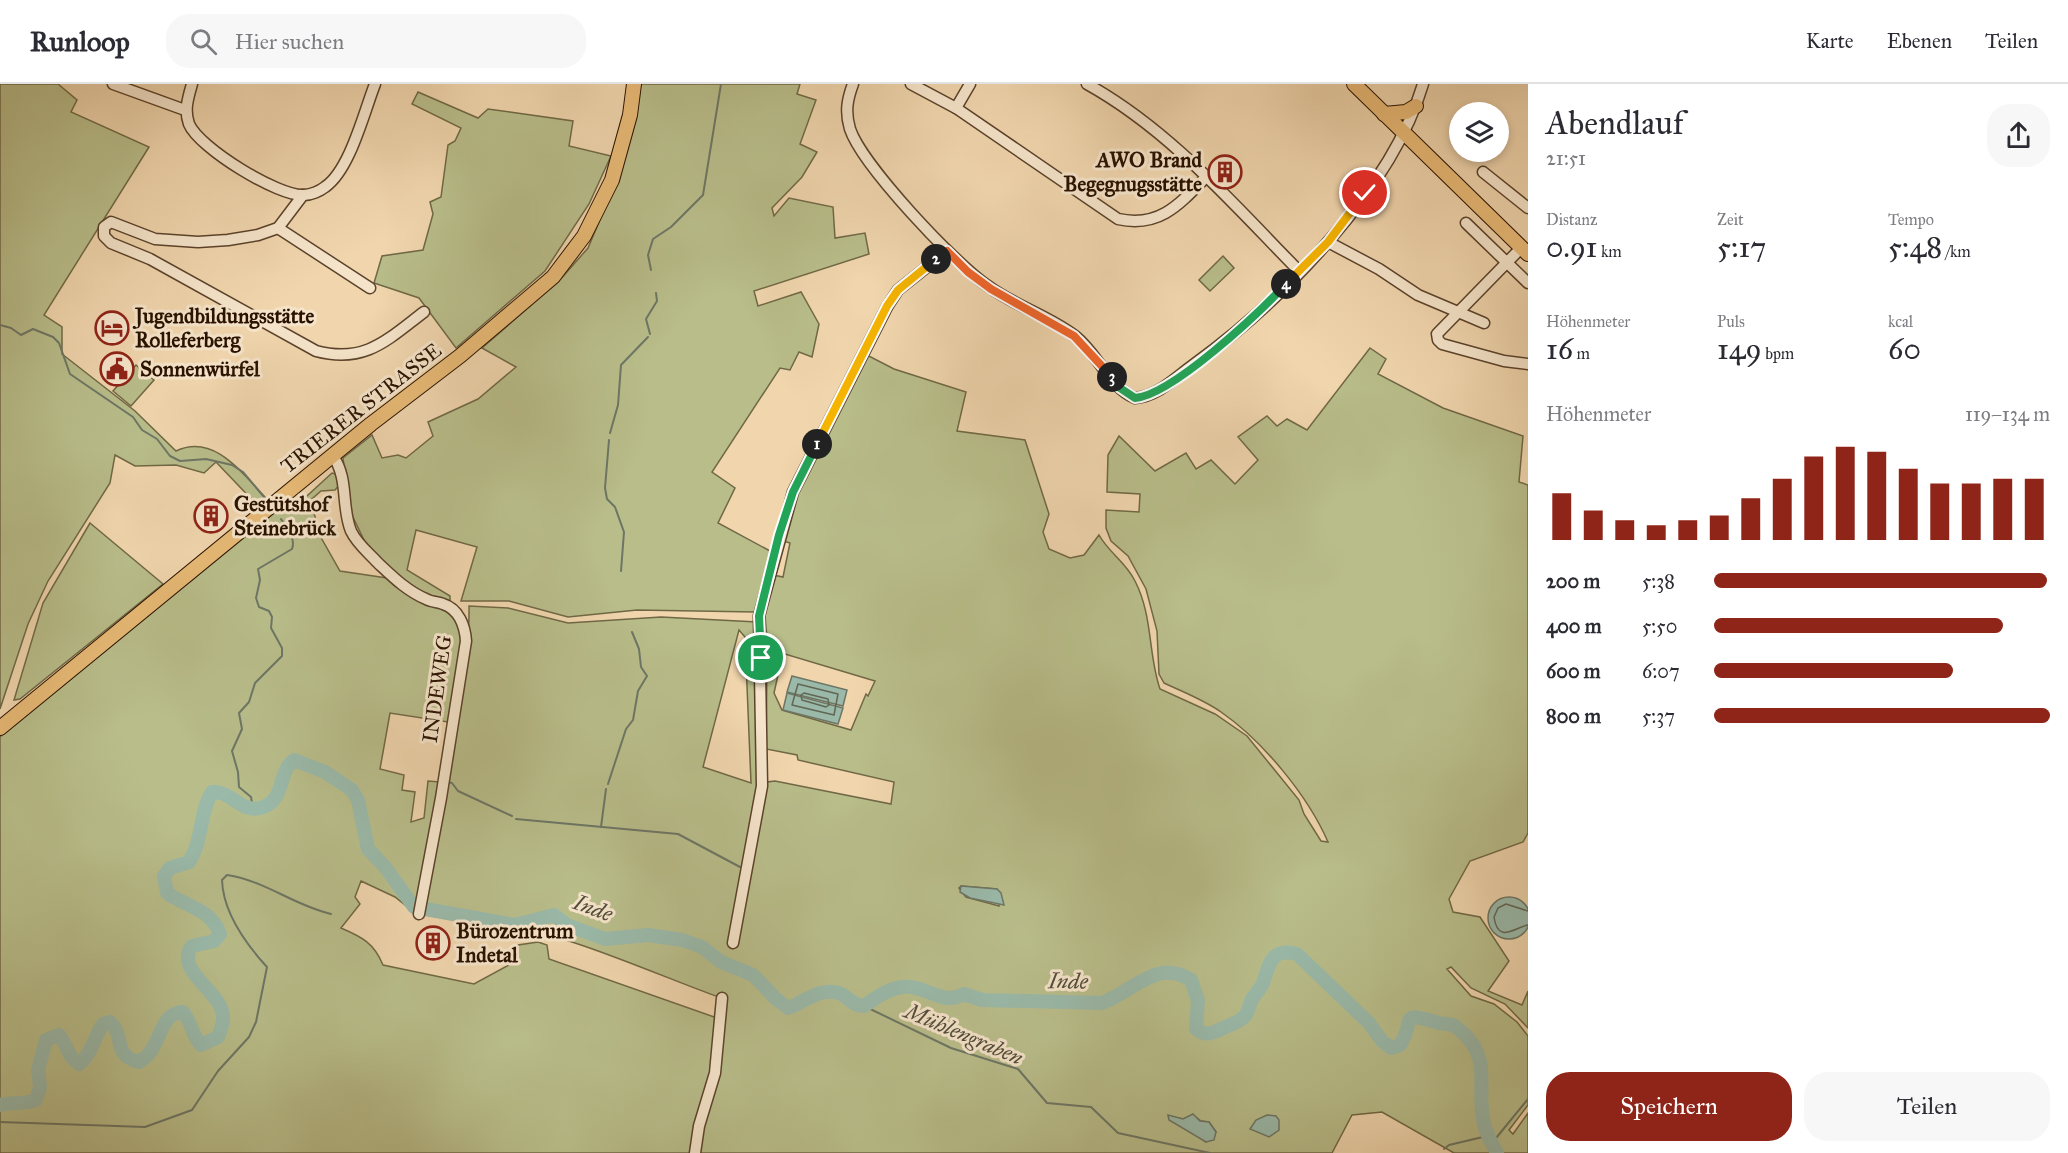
<!DOCTYPE html>
<html lang="de">
<meta charset="utf-8">
<style>
:root{--surface:#fff;--page:#f7f7f7;--text:#2b2b33;--muted:#7c7c81;--line:#e1e1e2;--accent:#8f2418}
body{margin:0;font-family:"IM FELL Great Primer",serif;background:var(--page);color:var(--text);height:100vh;display:flex;flex-direction:column;font-size:22px;white-space:nowrap}
*{box-sizing:border-box;margin:0}
p{font-size:20px;color:var(--muted)}
.icon{flex:none;width:33px;height:33px;fill:none;stroke:currentColor;stroke-width:2;stroke-linecap:round;stroke-linejoin:round}
.map{position:relative;flex:1;overflow:hidden}
.side{display:flex;flex-direction:column;background:var(--surface);width:540px}
.side>*{flex:none}
.fabs{position:absolute;left:1449px;top:18px;display:grid;gap:12px}
.fabs a{display:grid;place-items:center;width:60px;height:60px;border-radius:50%;background:var(--surface);box-shadow:0 3px 9px #0003;font-size:30px}
.pin{position:absolute;display:grid;place-items:center;width:51px;height:51px;color:#fff;margin:-26px;border:3px solid #fff;border-radius:50%;box-shadow:0 2px 6px #0007}
.km{position:absolute;width:30px;height:30px;margin:-15px;border-radius:50%;background:#222;color:#fff;font-size:16px;line-height:30px;text-align:center}
.round{display:grid;place-items:center;flex:none;width:63px;height:63px;border-radius:24px;background:var(--page)}
.head{display:flex;align-items:center;justify-content:space-between;height:102px;padding:0 18px}
h1{font-size:33px;font-weight:600;line-height:45px}
.stats{display:grid;grid-template-columns:repeat(3,1fr);gap:9px;height:102px;padding:6px 18px}
.stats div{display:grid;align-content:center}
.stats b{font-size:30px;font-weight:600}
.stats small{font-size:16px;font-weight:400}
.stats p{font-size:16px}
.chart{height:168px;padding:12px 18px}
.chart p{display:flex;justify-content:space-between}
.chart svg{width:100%;height:108px;margin-top:6px;stroke:var(--accent);stroke-width:6}
.cta{display:flex;gap:12px;margin-top:auto;padding:12px 18px}
.cta a{flex:1;height:69px;border-radius:24px;background:var(--accent);color:#fff;font-size:24px;font-weight:600;line-height:69px;text-align:center}
.cta a+a{background:var(--page);color:var(--text)}
ul{padding:0 18px;list-style:none;font-size:20px}
li{display:grid;grid-template-columns:96px 72px 1fr;align-items:center;height:45px}
li i{height:15px;border-radius:8px;background:var(--accent)}
header{display:flex;align-items:center;gap:36px;box-sizing:border-box;height:84px;padding:0 30px;background:var(--surface);border-bottom:2px solid var(--line)}
header strong{font-size:28px}
nav{display:flex;gap:33px;margin-inline-start:auto;font-size:21px}
.search{width:420px;height:54px;background:var(--page);display:flex;align-items:center;gap:15px;box-sizing:border-box;padding:0 21px;border-radius:24px;color:var(--muted);font-size:22px}
main{display:flex;flex:1;min-height:0}
.map>svg:first-child{display:block}
.green{fill:#b8bd8a;stroke:#706845;stroke-width:1.5;fill-rule:evenodd}
.water{fill:#9ab9a9;stroke:#6d7665;stroke-width:1.5}
.lines{fill:none;stroke-linecap:round;stroke-linejoin:round}
.shore{stroke:#626654;stroke-width:1.5}
.stream{stroke:#6d7665;stroke-width:2}
.river{stroke:#9ab9a9;stroke-width:14}
.minor-casing{stroke:#5b432b;stroke-width:13}
.major-casing{stroke:#291200;stroke-width:16}
.minor{stroke:#f5e4ca;stroke-width:10}
.major{stroke:#e8ba76;stroke-width:14}
.split-1-casing{stroke:#fff;stroke-width:12}
.split-2-casing{stroke:#fff;stroke-width:12}
.split-3-casing{stroke:#fff;stroke-width:12}
.split-4-casing{stroke:#fff;stroke-width:12}
.split-5-casing{stroke:#fff;stroke-width:12}
.split-1{stroke:#22a559;stroke-width:8}
.split-2{stroke:#f5b400;stroke-width:8}
.split-3{stroke:#f0652b;stroke-width:8}
.split-4{stroke:#22a559;stroke-width:8}
.split-5{stroke:#f5b400;stroke-width:8}
.labels{text-anchor:middle;dominant-baseline:central;stroke-width:6;stroke-linejoin:round;paint-order:stroke}
.poi-label{font-size:21px;font-weight:bold;fill:#291200;stroke:#f5e4ca;text-anchor:start}
.street-label{font-size:21px;fill:#291200;stroke:#f5e4ca}
.water-label{font-size:22px;font-style:italic;fill:#514c3b;stroke:#f5e4ca}
</style>
<header>
<strong>Runloop</strong>
<div class="search"><svg class="icon" aria-label="search" viewBox="0 0 24 24"><circle cx="10" cy="10" r="6"/><path d="M15 15l6 6"/></svg>Hier suchen</div>
<nav><a>Karte</a><a>Ebenen</a><a>Teilen</a></nav>
</header>
<main>
<div class="map">
<svg width="1528" height="1069" viewBox="0 0 1528 1069">
<rect width="100%" height="100%" fill="#f0d5ad"/>
<filter id="stains"><feTurbulence type="fractalNoise" baseFrequency=".00333" numOctaves="4"/><feColorMatrix values="0 0 0 0 .2 0 0 0 0 .09 0 0 0 0 .02 0 0 0 .5 -.17"/></filter>
<radialGradient id="worn" r=".72"><stop offset=".6" stop-color="#630" stop-opacity="0"/><stop offset="1" stop-color="#630" stop-opacity=".3"/></radialGradient>
<g class="green">
<path d="M0,0H58L77,16L71,28L149,63L44,231L62,243V270L135,327L176,367C214,349 242,389 266,414L257,421L216,378L204,389L176,381L135,382L115,371L110,399L48,497L28,540L0,625Z"/>
<path d="M641,0H800L797,10L816,16L800,60L817,68L802,93L772,124L774,132L789,114L833,123L835,154L865,149L869,170L754,207L758,222L801,208L819,240L812,273L799,268L790,286L780,284L712,388L735,404L718,439L770,467L755,528L637,526L568,533L509,517H461L477,463L416,446L407,486L450,512V517L425,514L401,496L365,458L350,427L343,374L372,351L382,374L398,371L406,374L433,352L428,338L478,315L516,283L482,264L559,197L588,164L621,86Z"/>
<path d="M418,8L478,34L488,25L573,37L569,62L611,72L589,120L545,187L456,264L419,214L374,199L382,172L423,166L433,130L430,118L441,113L448,61L455,57L461,44L412,20Z"/>
<path d="M1223,172L1234,184L1210,207L1199,196Z"/>
<path d="M1370,264L1386,275L1378,290L1443,324L1523,352L1519,398L1528,401V749L1523,758L1470,777L1449,815L1453,828L1480,833L1509,877L1488,907L1522,921L1528,907V944L1505,920L1471,904L1451,883L1447,885L1471,912L1494,920L1517,938L1528,952V1021L1509,1046L1513,1050L1528,1029V1069H1454L1382,1028L1352,1031L1332,1069H0V653L290,416L297,421L332,389L340,391L341,399L335,406L321,407L305,421L313,424L319,450L340,487L387,494L402,507L448,528L461,542L463,560L448,638L390,629L380,685L404,691L402,706L415,708L411,738L424,734L428,697L440,698C455,649 470,573 469,522L508,524L568,539L661,533L757,538L759,699L775,697L891,720L894,698L798,676L797,671L766,665L767,579L780,582L774,609L782,626L851,646L866,610L868,612L875,597L768,565L765,532L773,491L783,493L790,459L780,456L794,408L865,270L894,285L966,308L957,347L1025,356L1049,430L1043,448L1049,465L1070,474L1084,471L1099,451C1109,469 1126,478 1135,497C1153,532 1148,570 1160,605L1215,630L1247,652L1299,716L1304,730L1321,757L1328,758C1308,712 1263,657 1221,628C1204,616 1183,608 1164,599L1159,590L1157,547L1146,505L1128,472L1111,457L1106,444V426L1139,428L1140,410L1107,408L1108,371L1119,352L1155,387L1186,369L1196,385L1211,376L1235,400L1258,376L1238,353L1267,332L1277,342L1287,335L1307,346ZM739,546L745,553L751,699L703,683ZM361,797L395,813L415,829L509,846C544,839 676,899 719,913L717,934L549,875L547,861L538,858L518,861L516,877L474,900L383,881C374,859 362,853 341,844L360,820L355,813ZM961,802L997,805L999,822L966,813L959,804ZM1193,1031L1201,1037L1209,1038L1216,1048L1206,1058L1168,1032L1183,1035Z"/>
<path d="M136,281L154,296L131,322L113,307Z"/>
<path d="M90,439L163,500L20,615L14,616L43,519Z"/>
</g>
<g class="water">
<path d="M792,592L847,606L843,622L787,608Z"/>
<path d="M787,609L843,624L838,640L783,626Z"/>
<path d="M961,802L997,805L1001,809L1004,821L970,814L960,808Z"/>
<circle cx="1509" cy="834" r="21"/>
<path d="M1193,1030L1200,1037L1209,1038L1216,1048L1214,1056L1206,1058L1169,1036L1168,1031L1183,1035Z"/>
<path d="M1267,1031L1276,1032L1279,1036V1046L1269,1053L1250,1045L1256,1036Z"/>
</g>
<g class="lines">
<g class="shore">
<path d="M798,600L838,610L834,631L792,621Z"/>
<path d="M804,609L828,615L829,621L826,623L802,616L801,611Z"/>
<path d="M1528,827L1506,820L1498,824L1494,833C1498,861 1515,843 1528,841"/>
</g>
<g class="stream">
<path d="M651,186L648,171L653,155L671,143L703,111L721,0"/>
<path d="M0,241L11,244L21,251L33,245L53,253L59,259L70,290L133,333L142,346L157,355L170,372L180,377L206,375L232,381L243,388L264,413"/>
<path d="M650,250L646,235L657,217L656,209"/>
<path d="M610,349L618,321L621,281L648,253"/>
<path d="M609,356L605,404L607,415L615,423L624,448L621,487"/>
<path d="M446,698L452,699L458,707L512,732"/>
<path d="M608,700L626,645L633,636L638,607L647,592L641,583L639,565L632,548"/>
<path d="M253,725L251,713L239,703L238,688L232,667L242,645L239,629L249,618L255,599L282,572V564L271,544L272,533L269,527L259,523L256,514L260,496L258,485L292,465C296,454 287,444 281,435"/>
<path d="M516,735L678,750L740,783"/>
<path d="M601,743L606,705"/>
<path d="M864,922L951,964L1018,985L1047,1019L1091,1023L1118,1049L1210,1069"/>
<path d="M0,1038L145,1043L192,1026L218,987L249,953L256,938L267,883C246,860 223,828 222,796L227,791C266,797 293,821 331,830"/>
<path d="M1492,1059L1528,1015"/>
<path d="M1444,1065L1449,1061L1487,1052"/>
</g>
<path class="river" d="M0,1021C13,1018 23,1021 36,1016L40,1003L38,986L46,956L59,951C68,962 67,972 79,980C92,970 94,953 103,940L110,938C126,952 111,971 139,978C163,965 157,929 183,928C192,939 192,952 201,961L218,953C220,948 223,941 223,935C225,908 173,888 192,862L214,857L220,850C211,825 187,823 167,809L164,792L170,784L189,778C203,757 199,729 212,708C231,706 240,729 260,724C286,718 277,688 294,676L325,688L352,706L358,716L368,765L385,783L414,823L515,841L554,831L567,841L605,855L648,851L682,856L702,863L721,878L753,891L776,915L788,924C804,918 821,903 839,909C849,913 852,922 864,922C876,914 887,905 902,903C925,900 942,923 964,910L982,916L1102,919C1134,907 1157,874 1191,896L1198,917L1196,945C1205,952 1211,950 1221,945C1229,941 1239,939 1245,932C1249,927 1249,921 1252,915C1256,909 1262,904 1264,896C1270,877 1273,864 1297,870L1369,939L1382,957L1391,964L1400,961C1417,934 1396,927 1439,939C1444,940 1449,940 1453,941C1457,943 1460,947 1464,950C1491,975 1477,1003 1483,1035C1485,1049 1491,1057 1497,1069"/>
<defs>
<g id="minor">
<path d="M113,0L185,26"/>
<path d="M192,0C188,14 184,26 189,40C199,64 279,113 304,111C311,111 320,107 325,103C350,86 364,28 375,0"/>
<path d="M853,0C847,16 845,28 850,45C862,81 955,180 988,202C1015,222 1049,232 1075,252C1098,270 1109,303 1135,314C1158,312 1175,294 1193,281C1281,218 1392,105 1423,0"/>
<path d="M911,0L956,24L1118,135C1159,144 1179,121 1206,93"/>
<path d="M1087,0C1170,46 1233,120 1299,187"/>
<path d="M956,24L970,0"/>
<path d="M1483,88L1528,124"/>
<path d="M303,111L278,144L258,151L228,156L198,158L155,155L111,138L104,143V152L111,159L150,175L316,267C365,280 387,256 424,228"/>
<path d="M1466,139L1528,199"/>
<path d="M278,144L370,204"/>
<path d="M1328,158L1379,185L1418,211L1484,239"/>
<path d="M1522,163L1437,250L1438,256L1442,260L1504,277L1528,280"/>
<path d="M333,372C349,395 341,423 351,447C357,460 369,469 378,479C393,493 407,507 426,515C431,518 438,518 443,520C459,525 465,542 466,557L441,714L419,830"/>
<path d="M733,859L762,702L759,532L793,408L887,223L898,206L947,167"/>
<path d="M695,1069L699,1042L715,989L722,914"/>
</g>
<g id="major">
<path d="M1354,0L1528,170"/>
<path d="M1384,30L1406,28L1416,22"/>
<path d="M0,644L371,340L460,272L553,193L584,152L612,96L630,31L634,0"/>
</g>
</defs>
<use href="#minor" class="minor-casing"/>
<use href="#major" class="major-casing"/>
<use href="#minor" class="minor"/>
<use href="#major" class="major"/>
</g>
<g class="lines">
<defs>
<path id="split-1" d="M761,574L759,532L779,451L793,408L817,360"/>
<path id="split-2" d="M817,360L887,222L898,206L936,175"/>
<path id="split-3" d="M936,175L947,167L968,188L991,205L1074,252L1112,293"/>
<path id="split-4" d="M1112,293L1120,304L1135,314C1172,311 1259,229 1286,200"/>
<path id="split-5" d="M1286,200L1328,158L1365,109"/>
</defs>
<use href="#split-1" class="split-1-casing"/>
<use href="#split-2" class="split-2-casing"/>
<use href="#split-3" class="split-3-casing"/>
<use href="#split-4" class="split-4-casing"/>
<use href="#split-5" class="split-5-casing"/>
<use href="#split-1" class="split-1"/>
<use href="#split-2" class="split-2"/>
<use href="#split-3" class="split-3"/>
<use href="#split-4" class="split-4"/>
<use href="#split-5" class="split-5"/>
</g>
<defs>
<symbol id="building-ring" viewBox="-11 -11 22 22"><circle r="9.5" fill="#f5e4ca" stroke="#8f2418" stroke-width="1.5"/><path d="M-4-6H4V6H1V3H-1V6H-4ZM-2.5-4.3h1.7v1.8h-1.7ZM.8-4.3h1.7v1.8H.8ZM-2.5-1h1.7V.8h-1.7ZM.8-1h1.7V.8H.8Z" fill="#8f2418"/></symbol>
<symbol id="hotel-ring" viewBox="-11 -11 22 22"><circle r="9.5" fill="#f5e4ca" stroke="#8f2418" stroke-width="1.5"/><path d="M-6-4.5h1.5V1H6V5H4.5V3h-9V5H-6ZM-4 0a1.8 1.8 0 1 1 3.6 0ZM.5 0V-2.5h3Q6-2.5 6 0Z" fill="#8f2418"/></symbol>
<symbol id="civic-ring" viewBox="-11 -11 22 22"><circle r="9.5" fill="#f5e4ca" stroke="#8f2418" stroke-width="1.5"/><path d="M-.6-6.5H3V-4.5H.6V-3L4-1V1h2V6H-6V1h2V-1L-.6-3ZM-1.2 2.5V6h2.4V2.5Z" fill="#8f2418"/></symbol>
</defs>
<g fill-rule="evenodd">
<use href="#building-ring" x="1206" y="69" width="38" height="38"/>
<use href="#hotel-ring" x="93" y="225" width="38" height="38"/>
<use href="#civic-ring" x="98" y="266" width="38" height="38"/>
<use href="#building-ring" x="192" y="413" width="38" height="38"/>
<use href="#building-ring" x="414" y="840" width="38" height="38"/>
</g>
<g class="labels">
<g class="poi-label">
<text x="1202" y="76" text-anchor="end">AWO Brand<tspan x="1202" dy="24">Begegnugsstätte</tspan></text>
<text x="135" y="232">Jugendbildungsstätte<tspan x="135" dy="24">Rolleferberg</tspan></text>
<text x="140" y="285">Sonnenwürfel</text>
<text x="234" y="420">Gestütshof<tspan x="234" dy="24">Steinebrück</tspan></text>
<text x="456" y="847">Bürozentrum<tspan x="456" dy="24">Indetal</tspan></text>
</g>
<g class="street-label">
<text transform="translate(361 324) rotate(-38)">TRIERER STRASSE</text>
<text transform="translate(437 605) rotate(-82)">INDEWEG</text>
</g>
<g class="water-label">
<text transform="translate(593 824) rotate(20)">Inde</text>
<text transform="translate(1068 897) rotate(1)">Inde</text>
<text transform="translate(964 950) rotate(23)">Mühlengraben</text>
</g>
</g>
<rect width="100%" height="100%" filter="url(#stains)"/>
<rect width="100%" height="100%" fill="url(#worn)"/>
</svg>
<div class="fabs">
<a><svg class="icon" aria-label="layers" viewBox="0 0 24 24"><path d="M12 4l9 5-9 5-9-5zM3 14l9 5 9-5"/></svg></a>
</div>
<div class="pin" style="left:761px;top:574px;background:#1e9e55"><svg class="icon" aria-label="arrive" viewBox="0 0 24 24"><path d="M6 21V4h12l-3 4 3 4H6"/></svg></div>
<div class="pin" style="left:1365px;top:109px;background:#d93025"><svg class="icon" aria-label="check" viewBox="0 0 24 24"><path d="M5 12l5 5 9-10"/></svg></div>
<b class="km" style="left:817px;top:360px">1</b>
<b class="km" style="left:936px;top:175px">2</b>
<b class="km" style="left:1112px;top:293px">3</b>
<b class="km" style="left:1286px;top:200px">4</b>
</div>
<section class="side">
<div class="head"><div><h1>Abendlauf</h1><p>21:51</p></div><a class="round"><svg class="icon" aria-label="share" viewBox="0 0 24 24"><path d="M12 15V3M7 8l5-5 5 5M5 13v7h14v-7"/></svg></a></div>
<div class="stats">
<div><p>Distanz</p><b>0.91<small> km</small></b></div>
<div><p>Zeit</p><b>5:17</b></div>
<div><p>Tempo</p><b>5:48<small> /km</small></b></div>
</div>
<div class="stats">
<div><p>Höhenmeter</p><b>16<small> m</small></b></div>
<div><p>Puls</p><b>149<small> bpm</small></b></div>
<div><p>kcal</p><b>60</b></div>
</div>
<div class="chart"><p><span>Höhenmeter</span>119–134 m</p>
<svg viewBox="0 0 160 44" preserveAspectRatio="none"><path d="M5 44V25M15 44V32M25 44V36M35 44V38M45 44V36M55 44V34M65 44V27M75 44V19M85 44V10M95 44V6M105 44V8M115 44V15M125 44V21M135 44V21M145 44V19M155 44V19"/></svg>
</div>
<ul>
<li><b>200 m</b>5:38<i style="width:99%"></i></li>
<li><b>400 m</b>5:50<i style="width:86%"></i></li>
<li><b>600 m</b>6:07<i style="width:71%"></i></li>
<li><b>800 m</b>5:37<i style="width:100%"></i></li>
</ul>
<div class="cta"><a>Speichern</a><a>Teilen</a></div>
</section>
</main>
